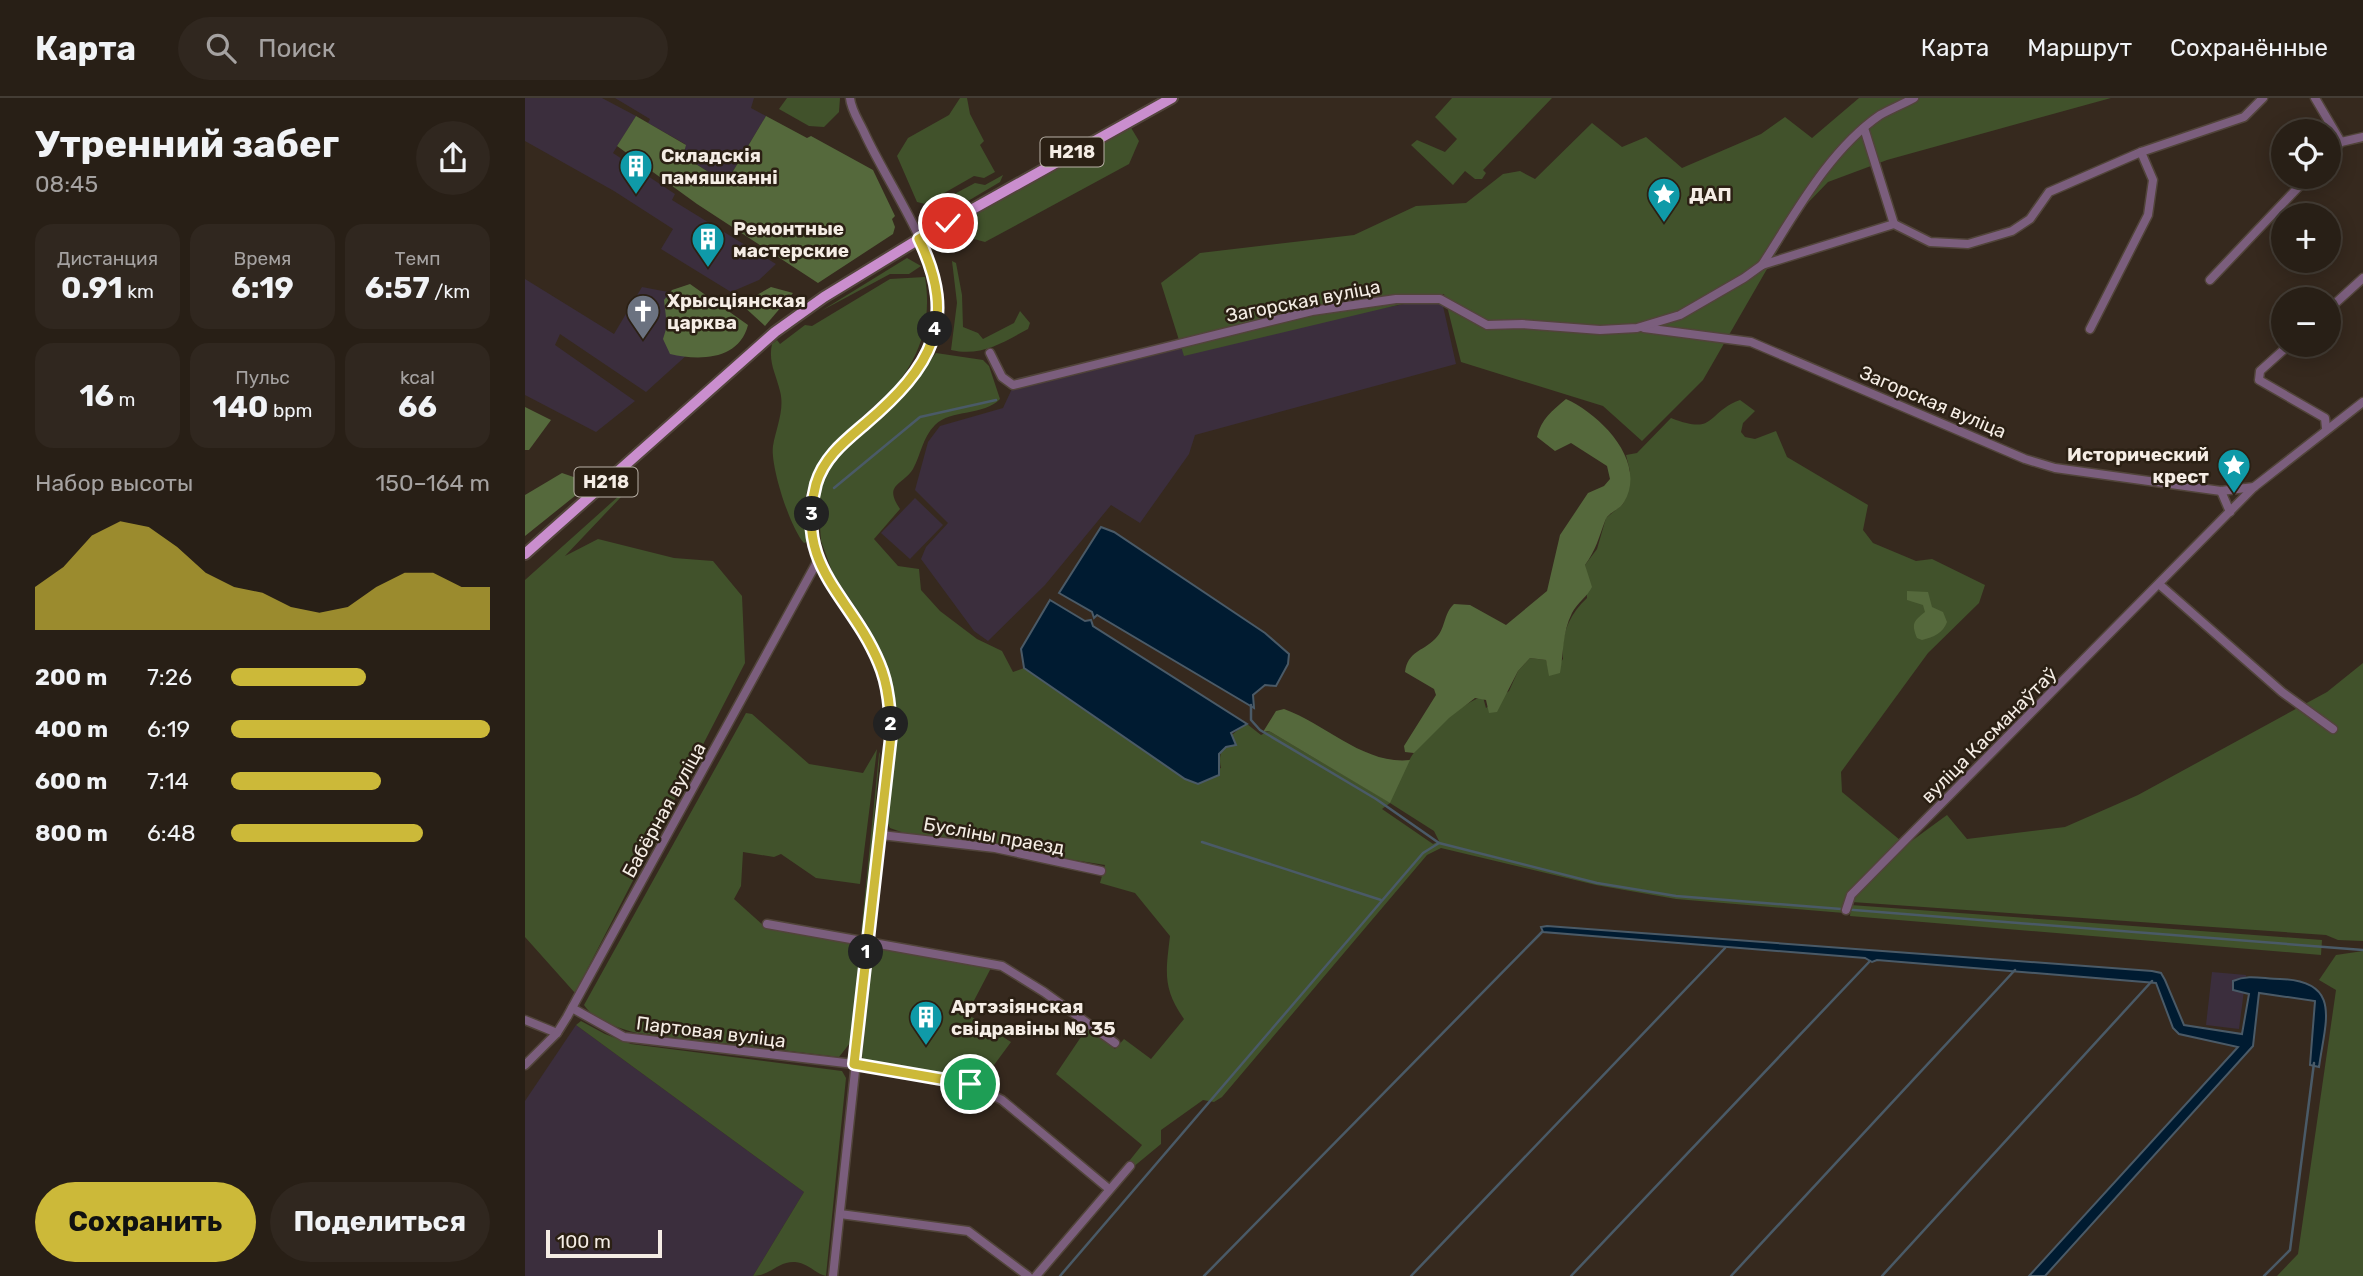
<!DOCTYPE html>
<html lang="ru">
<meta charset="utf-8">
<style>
:root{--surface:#281f16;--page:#30271f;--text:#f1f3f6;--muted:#a5a2a1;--line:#443d35;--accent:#ccb939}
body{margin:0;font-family:Rubik,sans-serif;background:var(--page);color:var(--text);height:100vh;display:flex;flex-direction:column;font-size:26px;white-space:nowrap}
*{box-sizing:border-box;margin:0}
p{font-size:23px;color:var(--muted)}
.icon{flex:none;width:38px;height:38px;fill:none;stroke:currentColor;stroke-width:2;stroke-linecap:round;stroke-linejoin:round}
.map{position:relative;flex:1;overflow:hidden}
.side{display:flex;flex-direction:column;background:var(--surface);width:525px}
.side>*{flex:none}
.buttons{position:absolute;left:1746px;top:21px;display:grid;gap:14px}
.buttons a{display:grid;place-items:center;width:70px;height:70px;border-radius:50%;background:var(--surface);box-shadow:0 4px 18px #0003,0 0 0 2px var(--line);font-size:35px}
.scale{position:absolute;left:21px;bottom:18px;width:116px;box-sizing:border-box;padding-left:7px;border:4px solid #f5ede5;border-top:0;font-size:19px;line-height:24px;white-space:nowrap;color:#f5ede5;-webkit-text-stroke:5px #2b2014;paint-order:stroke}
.pin{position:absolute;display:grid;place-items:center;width:60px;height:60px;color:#fff;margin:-30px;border:4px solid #fff;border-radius:50%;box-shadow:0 2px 7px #0007}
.km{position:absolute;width:35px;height:35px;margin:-18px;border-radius:50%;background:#222;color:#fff;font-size:19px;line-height:35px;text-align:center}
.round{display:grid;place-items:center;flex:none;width:74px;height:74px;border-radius:37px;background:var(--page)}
.head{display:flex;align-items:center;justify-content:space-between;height:119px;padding:0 35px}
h1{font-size:38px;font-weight:700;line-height:52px}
.stats{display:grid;grid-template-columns:repeat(3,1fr);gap:10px;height:119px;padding:7px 35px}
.stats div{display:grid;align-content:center;border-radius:18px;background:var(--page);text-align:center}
.stats b{font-size:30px;font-weight:700}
.stats small{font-size:19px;font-weight:400}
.stats p{font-size:19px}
.chart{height:196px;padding:14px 35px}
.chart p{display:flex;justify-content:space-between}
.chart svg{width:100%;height:126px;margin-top:7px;fill:var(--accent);opacity:.7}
.primary-button{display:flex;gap:14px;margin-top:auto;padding:14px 35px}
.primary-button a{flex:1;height:80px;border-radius:42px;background:var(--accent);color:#111;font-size:28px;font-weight:700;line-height:80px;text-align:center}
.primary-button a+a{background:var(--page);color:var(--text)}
ul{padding:0 35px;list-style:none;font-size:23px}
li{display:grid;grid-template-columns:112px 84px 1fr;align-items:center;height:52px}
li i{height:18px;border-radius:9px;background:var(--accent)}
header{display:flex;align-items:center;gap:42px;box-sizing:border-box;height:98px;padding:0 35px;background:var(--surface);border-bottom:2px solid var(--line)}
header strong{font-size:33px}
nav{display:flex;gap:38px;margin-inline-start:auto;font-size:24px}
.search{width:490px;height:63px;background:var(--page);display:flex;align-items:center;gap:18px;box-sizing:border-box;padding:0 24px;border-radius:38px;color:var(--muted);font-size:26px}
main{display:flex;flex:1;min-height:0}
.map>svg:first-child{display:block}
.industrial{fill:#3b2e3d}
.green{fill:#41522b;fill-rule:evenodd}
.forest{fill:#55693c}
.water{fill:#001b31;stroke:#4a5a67;stroke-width:2}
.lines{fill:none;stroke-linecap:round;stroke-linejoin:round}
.stream{stroke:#4a5a67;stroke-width:2.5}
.minor-casing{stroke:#51443a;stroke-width:11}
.major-casing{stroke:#51443a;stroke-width:14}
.minor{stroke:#7b5e7d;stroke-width:8}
.major{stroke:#ca8ece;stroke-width:10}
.route-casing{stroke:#fff;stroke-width:14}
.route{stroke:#ccb939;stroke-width:9}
.labels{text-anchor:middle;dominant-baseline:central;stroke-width:5;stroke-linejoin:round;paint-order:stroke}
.shield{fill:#2b2014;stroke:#b8b0a6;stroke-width:2}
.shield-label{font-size:18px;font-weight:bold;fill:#f5ede5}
.poi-label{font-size:19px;font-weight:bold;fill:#f5ede5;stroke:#2b2014;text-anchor:start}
.street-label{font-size:19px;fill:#f5ede5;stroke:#2b2014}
</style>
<header>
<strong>Карта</strong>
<div class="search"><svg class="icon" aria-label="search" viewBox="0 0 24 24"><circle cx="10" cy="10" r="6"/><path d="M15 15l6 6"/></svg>Поиск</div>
<nav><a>Карта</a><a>Маршрут</a><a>Сохранённые</a></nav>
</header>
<main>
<section class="side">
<div class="head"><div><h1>Утренний забег</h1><p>08:45</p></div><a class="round"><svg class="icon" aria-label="share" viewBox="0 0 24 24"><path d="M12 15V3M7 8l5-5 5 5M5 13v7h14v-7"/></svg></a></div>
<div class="stats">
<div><p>Дистанция</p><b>0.91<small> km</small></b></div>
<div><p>Время</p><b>6:19</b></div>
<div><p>Темп</p><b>6:57<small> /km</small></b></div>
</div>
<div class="stats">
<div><b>16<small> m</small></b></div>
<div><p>Пульс</p><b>140<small> bpm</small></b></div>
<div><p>kcal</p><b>66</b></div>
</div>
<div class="chart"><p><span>Набор высоты</span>150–164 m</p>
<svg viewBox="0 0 160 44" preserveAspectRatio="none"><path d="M0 44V29L10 22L20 11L30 6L40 8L50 15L60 24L70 29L80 31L90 36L100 38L110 36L120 29L130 24L140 24L150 29L160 29V44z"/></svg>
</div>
<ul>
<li><b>200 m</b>7:26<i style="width:52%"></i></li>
<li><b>400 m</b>6:19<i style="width:100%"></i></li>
<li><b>600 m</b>7:14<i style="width:58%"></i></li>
<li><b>800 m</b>6:48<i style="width:74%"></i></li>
</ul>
<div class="primary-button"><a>Сохранить</a><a>Поделиться</a></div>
</section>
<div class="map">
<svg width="1838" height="1178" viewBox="0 0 1838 1178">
<rect width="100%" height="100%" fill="#36291e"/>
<g class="industrial">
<path d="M0,0H77L111,18L88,55L150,96L147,102L251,166L234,182L206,194L136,151L148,131L89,93L0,43Z"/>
<path d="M90,0H229L226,10L241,18L201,85L158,58L160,46L123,25L125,21Z"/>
<path d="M0,181L89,236L117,189L159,197L195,227L121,294L35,236L30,247L110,303L71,334L0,297Z"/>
<path d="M916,199L931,266L670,337L664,356L615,425L586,407L520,487L463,543L449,533L396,461L401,449L423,425L390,392L403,344L415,328L478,310L492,280Z"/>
<path d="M390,400L418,427L385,461L356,435Z"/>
<path d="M1687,874L1721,877L1714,931L1681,927Z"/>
<path d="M51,927L279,1094L228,1178H0V1003Z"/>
</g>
<g class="green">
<path d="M262,0H315L314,14L299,29L284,28L254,11Z"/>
<path d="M435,0H442L445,16L459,43L455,47L470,74L459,80L449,78L400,106L392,104L372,58L383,40L424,17Z"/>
<path d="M927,0H1027L958,72L961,75L957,81H950L940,73L928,87L886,47L892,42L920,54L932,41L910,19Z"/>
<path d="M1334,0H1586L1362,62L1303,84L1276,112L1178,282L1117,343L1078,308L936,264L919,196L659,258L636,185L675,155L829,137L891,108L941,105L978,76L995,73L1010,81L1067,25L1097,49L1121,39L1157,70L1236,36L1260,19L1287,40Z"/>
<path d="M605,28L614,43L604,66L460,144L431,136L428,129Z"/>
<path d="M478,77L475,84L421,116L418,111L420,101L450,85L460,87Z"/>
<path d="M382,160L396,168L384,176H365L296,213Z"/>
<path d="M427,163L431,165L437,197L438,229L453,235L458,241L489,225L495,213L505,225L503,231C477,245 456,259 426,252L432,205Z"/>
<path d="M400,179C409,234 388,276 347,312C320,336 294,353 283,390C277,408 280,426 282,444L279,445C265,430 245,367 248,348C251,330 260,312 255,293C251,276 243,264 247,246L252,242L255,246L280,227L287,228L365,181Z"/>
<path d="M411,255L458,262L464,268L475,301C459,318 426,311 410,327C397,340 396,357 388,371C377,388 358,386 375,411L349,441L373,468L394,471L396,492L415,513L452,541L477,553L488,574L499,570L660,681L696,670C691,651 706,635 722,626L736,637L744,633L864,704C871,689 878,673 886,659C896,643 940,601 958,599L961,610L984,593L993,573L1005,560L1021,562L1025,577L1038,561C1036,536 1044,517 1062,500L1060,467L1072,451L1081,420L1098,406L1105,373L1101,357L1112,355L1146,320C1192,338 1180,315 1215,302L1230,313L1218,325L1216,334L1220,339L1230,341L1251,333L1262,359L1343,407L1338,432L1348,445L1391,463L1407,461L1460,487L1454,505L1403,555L1316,674L1317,694L1381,747L1422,717L1442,741L1540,729L1613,697L1802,594L1838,565V843L1813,842L1801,837L1327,804L1319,815L1151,801L1071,787L916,750L902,757L697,999L689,1004L678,1002L636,1032V1046L607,1070L601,1067L617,1047L531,976L562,930L590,951L599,941L626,961L659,921C637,890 641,873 645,838L610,795L575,785L580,767L379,735L365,730L362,724L371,633L366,583L343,528L308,476L296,443L293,401L297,384L310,360L384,291ZM865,705L909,733L914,743L908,746L857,711Z"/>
<path d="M115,379L40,458L73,441L149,460L188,463L217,498L220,565L50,895L0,839V482Z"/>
<path d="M221,615L227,616L284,666L338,675L352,651L335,786L291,780L256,756L249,759L218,754L216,788L209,801L240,829L331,844L330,852H336L325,945L314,959L112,935C95,931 68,922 59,907Z"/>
<path d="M355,654L340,829L336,836L354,656Z"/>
<path d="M1326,807L1797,842L1796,857L1325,818Z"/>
<path d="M351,848L466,870L442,916L486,944L455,986L437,980L341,965L334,954L346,856Z"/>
<path d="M1838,853V1178H1752L1773,1156L1811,892L1794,882L1811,857Z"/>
<path d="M56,923L80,936L106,946L317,973L321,980L301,1178C291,1176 283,1165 270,1164C253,1163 245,1178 228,1178L279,1094L51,927Z"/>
</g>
<g class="forest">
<path d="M111,18L161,47L158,58L201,85L241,18L282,40L286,38L348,72L370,118L367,121L370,129L368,136L293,185L172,106L92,48Z"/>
<path d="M165,186L223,227C214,262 175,263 145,256L138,241L142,228L139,202L147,192Z"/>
<path d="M246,189L268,195L240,228L216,206Z"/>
<path d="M1041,301C1075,316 1123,364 1099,404C1095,412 1083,414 1080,423C1074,439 1071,452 1060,467L1067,489C1062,499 1052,505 1047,515C1037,535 1039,554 1035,575L1024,578L1021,562L1005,560L993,573L972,614L964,615L961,602L950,600L924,620L889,655L880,654L879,648L911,597L909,591L880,574C883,553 897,554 910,541C921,531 918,516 929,506L945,507L981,527L1022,493L1035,437L1063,395L1079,388L1085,381L1082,368L1046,345L1030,353L1012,339C1016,321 1027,313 1041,301Z"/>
<path d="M0,309L26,322L4,352H0Z"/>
<path d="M37,375L66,385L0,438V397Z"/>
<path d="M1382,493L1403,494L1407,509L1418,514L1422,524C1418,535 1409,539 1397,542L1392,540C1386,525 1389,523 1400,514L1398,507L1382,502Z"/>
<path d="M759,611C801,626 839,667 885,662L865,705L744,633L738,634L751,613Z"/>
</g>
<g class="water">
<path d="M576,429L589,434L740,535L764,556L763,566L751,588L740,587L728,597L729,610L572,517L569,520L567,514L534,495Z"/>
<path d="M525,502L560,523L566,522L568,528L722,626L706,635L711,647L701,649L694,656V677L673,686L660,681L499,570L496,551Z"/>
<path d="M1022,828L1627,873L1636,875L1640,882L1659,927L1717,936L1724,896L1708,892V883C1724,876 1738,881 1755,881C1818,883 1800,924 1794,969L1785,967L1790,903L1734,895L1728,948L1520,1178H1504L1713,949L1654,936L1648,930L1631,885L1352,862L1347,864L1340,860L1018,834L1016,829Z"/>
</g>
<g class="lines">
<g class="stream">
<path d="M309,390L395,319L471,302"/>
<path d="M726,607V622L735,632L851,701L914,745L1072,785L1151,798L1838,852"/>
<path d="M677,744L856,802"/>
<path d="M535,1178L885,770L898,755L914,745"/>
<path d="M679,1178L1017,834"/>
<path d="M886,1178L1200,850"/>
<path d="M1046,1178L1345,863"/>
<path d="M1206,1178L1490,872"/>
<path d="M1357,1178L1627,883"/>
<path d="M1739,1178L1765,1152L1789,965"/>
</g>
<defs>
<g id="minor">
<path d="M1790,0L1816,44"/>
<path d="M1339,30L1369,126"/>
<path d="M1804,57L1816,44L1838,39"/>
<path d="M1369,126L1405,144L1443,146L1487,133L1505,121L1524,94L1616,54"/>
<path d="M1237,167C1270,116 1304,52 1355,17C1366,11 1378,6 1389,0"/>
<path d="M1685,182L1783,79"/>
<path d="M1804,211L1838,180"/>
<path d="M1119,230L1226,244L1500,361L1530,370L1696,393L1729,389"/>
<path d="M1565,231L1623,117L1628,82L1616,54L1719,19L1738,0"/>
<path d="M1764,247L1735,273L1734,282L1800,320L1801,330"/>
<path d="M465,255L477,279L488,287L787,213L871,201H915L962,227L997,226L1075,232L1112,230L1155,217L1219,180L1237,167L1369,126"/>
<path d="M1696,393L1705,414"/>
<path d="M1635,487L1757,594L1808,631"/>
<path d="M356,737L470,750L576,773"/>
<path d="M1321,812L1326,797L1729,389L1838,304"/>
<path d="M242,826L477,868L519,894L590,945"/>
<path d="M47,910L99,939L329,966L445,986L477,1002L584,1091"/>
<path d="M0,922L32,935"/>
<path d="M0,967L32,935L42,919L292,464"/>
<path d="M315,1116L443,1133L503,1178"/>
<path d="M308,1178L366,638C365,613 364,589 354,565C331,508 280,476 287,408C295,320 422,302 413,198C409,149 360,81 339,34C334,23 326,12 325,0"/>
<path d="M511,1178L605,1068"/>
</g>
<path id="major" d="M0,456L250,234L299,199L394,141L647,0"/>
</defs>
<use href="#minor" class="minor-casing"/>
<use href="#major" class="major-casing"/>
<use href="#minor" class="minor"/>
<use href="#major" class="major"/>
</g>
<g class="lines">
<defs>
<path id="route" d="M423,125L394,141C434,224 406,269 341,325C320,343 299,359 291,386C269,470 326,497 354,565C364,588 365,613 366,638L329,966L445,986"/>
</defs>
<use href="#route" class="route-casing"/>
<use href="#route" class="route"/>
</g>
<defs>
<symbol id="building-pin" viewBox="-11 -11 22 30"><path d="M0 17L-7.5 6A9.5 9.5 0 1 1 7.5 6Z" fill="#0f9aa8" stroke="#2b2014"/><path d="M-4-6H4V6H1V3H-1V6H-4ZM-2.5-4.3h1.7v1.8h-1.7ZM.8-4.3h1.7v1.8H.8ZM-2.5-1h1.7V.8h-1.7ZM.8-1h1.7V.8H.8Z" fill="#fff"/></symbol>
<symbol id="sight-pin" viewBox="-11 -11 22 30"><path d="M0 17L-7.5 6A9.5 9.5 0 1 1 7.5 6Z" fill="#0f9aa8" stroke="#2b2014"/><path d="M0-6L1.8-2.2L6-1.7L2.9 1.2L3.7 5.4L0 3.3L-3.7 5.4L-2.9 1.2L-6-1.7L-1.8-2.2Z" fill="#fff"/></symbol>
<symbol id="church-pin" viewBox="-11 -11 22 30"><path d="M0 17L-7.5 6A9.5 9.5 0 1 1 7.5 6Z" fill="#6b7280" stroke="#2b2014"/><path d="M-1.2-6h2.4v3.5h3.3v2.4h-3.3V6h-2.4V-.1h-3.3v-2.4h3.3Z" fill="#fff"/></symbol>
</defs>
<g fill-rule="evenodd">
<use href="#building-pin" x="92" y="49" width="38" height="52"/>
<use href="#sight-pin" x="1120" y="77" width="38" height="52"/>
<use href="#building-pin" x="164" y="122" width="38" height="52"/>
<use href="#church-pin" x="99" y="194" width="38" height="52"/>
<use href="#sight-pin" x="1690" y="348" width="38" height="52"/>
<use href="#building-pin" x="382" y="900" width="38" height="52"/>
</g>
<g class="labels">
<g class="shield">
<rect x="515.5" y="39.5" width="63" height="29" rx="5"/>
<rect x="49.5" y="369.5" width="63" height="29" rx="5"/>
</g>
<g class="shield-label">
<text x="547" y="54">Н218</text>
<text x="81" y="384">Н218</text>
</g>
<g class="poi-label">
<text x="136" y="57">Складскія<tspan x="136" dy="22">памяшканні</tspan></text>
<text x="1164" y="96">ДАП</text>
<text x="208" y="130">Ремонтные<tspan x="208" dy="22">мастерские</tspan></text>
<text x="142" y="202">Хрысціянская<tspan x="142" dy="22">царква</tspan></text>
<text x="1684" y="356" text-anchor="end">Исторический<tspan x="1684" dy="22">крест</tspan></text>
<text x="426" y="908">Артэзіянская<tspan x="426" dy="22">свідравіны № 35</tspan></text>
</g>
<g class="street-label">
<text transform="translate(778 203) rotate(-11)">Загорская вуліца</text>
<text transform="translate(1408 304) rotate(23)">Загорская вуліца</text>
<text transform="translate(1464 637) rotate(-45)">вуліца Касманаўтаў</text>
<text transform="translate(139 712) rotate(-61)">Бабёрная вуліца</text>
<text transform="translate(469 738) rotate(10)">Бусліны праезд</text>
<text transform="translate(186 934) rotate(7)">Партовая вуліца</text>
</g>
</g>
</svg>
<div class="buttons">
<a><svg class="icon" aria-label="locate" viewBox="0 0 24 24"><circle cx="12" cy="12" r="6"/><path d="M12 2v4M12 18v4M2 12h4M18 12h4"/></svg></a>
<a>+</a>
<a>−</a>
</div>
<div class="scale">100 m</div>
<div class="pin" style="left:445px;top:986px;background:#1e9e55"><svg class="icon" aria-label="arrive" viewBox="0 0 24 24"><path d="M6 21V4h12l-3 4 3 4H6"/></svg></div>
<div class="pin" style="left:423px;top:125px;background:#d93025"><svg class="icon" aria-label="check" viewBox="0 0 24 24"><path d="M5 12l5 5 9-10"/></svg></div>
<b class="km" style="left:341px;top:854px">1</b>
<b class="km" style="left:366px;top:626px">2</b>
<b class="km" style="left:287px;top:416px">3</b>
<b class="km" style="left:410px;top:231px">4</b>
</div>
</main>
